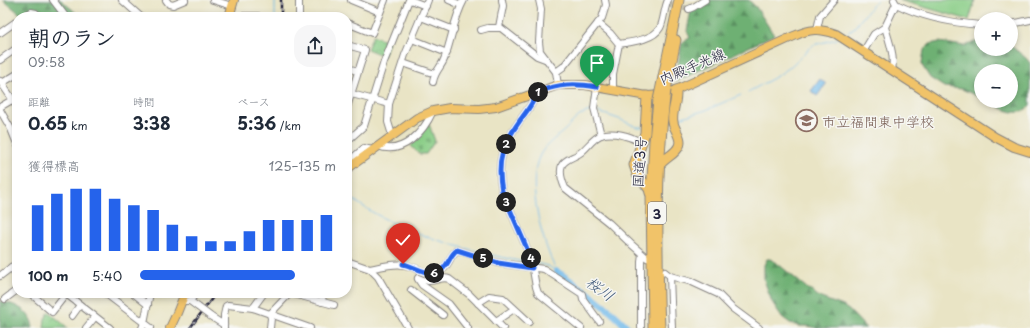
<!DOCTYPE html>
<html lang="ja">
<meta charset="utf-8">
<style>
:root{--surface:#fff;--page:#f6f6f7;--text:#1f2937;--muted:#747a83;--accent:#2563eb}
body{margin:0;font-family:"Playpen Sans","Klee One",sans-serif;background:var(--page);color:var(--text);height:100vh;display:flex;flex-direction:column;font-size:15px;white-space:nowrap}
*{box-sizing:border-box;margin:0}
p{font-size:13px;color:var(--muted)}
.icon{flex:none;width:22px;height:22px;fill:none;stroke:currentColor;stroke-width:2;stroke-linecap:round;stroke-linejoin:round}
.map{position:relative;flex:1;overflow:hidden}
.side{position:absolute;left:12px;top:12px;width:340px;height:286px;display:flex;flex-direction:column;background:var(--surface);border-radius:16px;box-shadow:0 2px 6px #0003}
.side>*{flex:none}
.buttons{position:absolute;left:974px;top:12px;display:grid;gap:8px}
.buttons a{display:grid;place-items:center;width:44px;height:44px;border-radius:50%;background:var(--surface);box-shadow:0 2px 6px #0003;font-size:20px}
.pin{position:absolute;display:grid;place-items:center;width:34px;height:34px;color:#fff;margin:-41px -17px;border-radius:50% 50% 50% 0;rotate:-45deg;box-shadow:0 0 4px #0007}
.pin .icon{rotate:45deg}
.km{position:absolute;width:20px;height:20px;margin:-10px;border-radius:50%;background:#222;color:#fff;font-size:11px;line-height:20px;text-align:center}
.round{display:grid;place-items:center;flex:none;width:42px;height:42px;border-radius:16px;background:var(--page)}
.summary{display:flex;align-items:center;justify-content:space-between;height:68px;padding:0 16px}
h1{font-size:22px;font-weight:700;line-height:30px}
.metrics{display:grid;grid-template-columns:repeat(3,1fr);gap:6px;height:68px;padding:4px 16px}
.metrics div{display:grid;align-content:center}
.metrics b{font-size:17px;font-weight:700}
.metrics small{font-size:11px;font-weight:400}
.metrics p{font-size:11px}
.chart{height:112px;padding:8px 16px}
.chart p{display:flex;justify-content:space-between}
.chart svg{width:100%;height:72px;margin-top:4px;stroke:var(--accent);stroke-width:6}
ul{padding:0 16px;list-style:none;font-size:13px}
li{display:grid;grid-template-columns:64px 48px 1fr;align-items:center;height:30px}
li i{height:10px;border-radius:5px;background:var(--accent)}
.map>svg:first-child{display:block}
.forest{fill:url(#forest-firs);stroke:#486957}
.cemetery{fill:url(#cemetery-stones);stroke:#567860}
.park{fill:url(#park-crowns);stroke:#567860}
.pitch{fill:#89cd86;stroke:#567860}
.water{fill:#73bbeb;stroke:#4a6e93}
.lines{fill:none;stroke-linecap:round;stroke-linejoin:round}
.stream{stroke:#73bbeb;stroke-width:1}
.river{stroke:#73bbeb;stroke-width:7}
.minor-tunnel{stroke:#c1bda9;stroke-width:6;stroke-dasharray:6 3;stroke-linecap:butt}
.minor-casing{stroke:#868380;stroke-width:8}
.major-casing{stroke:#868380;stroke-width:10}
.highway-casing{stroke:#868380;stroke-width:11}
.minor{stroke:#fff;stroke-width:6}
.major{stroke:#f1c369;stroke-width:8}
.highway{stroke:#f1c369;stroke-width:9}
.rail-casing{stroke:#22223b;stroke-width:2.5}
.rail{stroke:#f6f6f2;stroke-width:1;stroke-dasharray:3;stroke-linecap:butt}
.minor-bridge-casing{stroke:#868380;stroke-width:8;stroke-linecap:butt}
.highway-bridge-casing{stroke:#868380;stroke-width:11;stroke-linecap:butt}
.minor-bridge{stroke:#fff;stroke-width:6}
.highway-bridge{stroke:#f1c369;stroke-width:9}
.route-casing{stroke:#fff;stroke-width:8}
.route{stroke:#2563eb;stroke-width:5}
.labels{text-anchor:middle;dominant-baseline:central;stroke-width:3;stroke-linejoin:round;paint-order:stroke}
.shield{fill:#f6f6f2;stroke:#626272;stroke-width:1}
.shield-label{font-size:13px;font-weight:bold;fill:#22223b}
.street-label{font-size:14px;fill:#22223b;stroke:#f6f6f2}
.education-label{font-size:14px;fill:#785e54;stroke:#f6f6f2;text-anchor:start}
.water-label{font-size:15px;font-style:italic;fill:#3e5879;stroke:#f6f6f2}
</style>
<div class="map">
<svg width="1030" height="328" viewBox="0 0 1030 328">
<defs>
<pattern id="forest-firs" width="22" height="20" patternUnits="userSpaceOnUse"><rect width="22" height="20" fill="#6eb073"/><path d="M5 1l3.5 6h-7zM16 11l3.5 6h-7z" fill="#5a8f60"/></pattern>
<pattern id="cemetery-stones" width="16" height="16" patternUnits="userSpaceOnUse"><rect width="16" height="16" fill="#89cd86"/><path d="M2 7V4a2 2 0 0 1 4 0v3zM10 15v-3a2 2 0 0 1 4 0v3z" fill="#76b075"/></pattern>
<pattern id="park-crowns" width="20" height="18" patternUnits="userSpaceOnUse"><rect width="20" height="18" fill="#89cd86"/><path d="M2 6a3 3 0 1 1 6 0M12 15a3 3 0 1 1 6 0" fill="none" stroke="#76b075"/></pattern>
</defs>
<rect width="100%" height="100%" fill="#f6f6f2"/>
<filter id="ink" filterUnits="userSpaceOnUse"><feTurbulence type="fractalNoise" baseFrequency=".025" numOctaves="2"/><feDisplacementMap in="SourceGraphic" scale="8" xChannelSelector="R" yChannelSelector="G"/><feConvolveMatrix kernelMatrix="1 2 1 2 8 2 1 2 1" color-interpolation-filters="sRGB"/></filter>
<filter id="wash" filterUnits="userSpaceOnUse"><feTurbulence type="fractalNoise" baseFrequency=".012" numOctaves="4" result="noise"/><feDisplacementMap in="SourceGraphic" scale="16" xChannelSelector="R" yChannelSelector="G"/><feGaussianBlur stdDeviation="0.9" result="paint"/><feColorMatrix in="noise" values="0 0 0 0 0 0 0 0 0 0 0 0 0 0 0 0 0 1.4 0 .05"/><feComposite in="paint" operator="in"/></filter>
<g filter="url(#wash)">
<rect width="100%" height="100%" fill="#e9e4c5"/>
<g class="forest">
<path d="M3,0H61L81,17H24Z"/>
<path d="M709,0H749L756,7L774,35L675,82L682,42L690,38L687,31L691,10Z"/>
<path d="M981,40V49H1011V46L1026,58L1030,63V105C1019,120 1001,108 988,101H1011V71H981V98L962,89L944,87L930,78L923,67L922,63L924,50L930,44L939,42L964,46Z"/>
<path d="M767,259H770L777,263L808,289L821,298L843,306L850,311L866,328H818L808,326H798L790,323L782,317L772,302L764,280V265Z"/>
<path d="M0,301C15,304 31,310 33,328H0Z"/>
</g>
<path class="cemetery" d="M429,124L435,141L426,154H419L411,146Z"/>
<g class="park">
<path d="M373,35L389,42L384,56L367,49Z"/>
<path d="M49,312L68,328H44L45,319Z"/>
</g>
<path class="pitch" d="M899,0H975L969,20Z"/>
<path class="water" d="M820,79L826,84L817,96L811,91Z"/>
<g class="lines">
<g class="stream">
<path d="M275,17V0"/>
<path d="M845,35L854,28L877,0"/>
<path d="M748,92L774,78L789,68L813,45L837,39"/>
<path d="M598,112L619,119L637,127H642"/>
<path d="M676,119L706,110L741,95"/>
<path d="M347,195C382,222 419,235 461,247C484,253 506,259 530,263"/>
<path d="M535,263L548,266L556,271"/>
<path d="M557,272C543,245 525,184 540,155C545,145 557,137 566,129C573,122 581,111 593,111"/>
</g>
<path class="river" d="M557,272C582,288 607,306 628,328"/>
</g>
</g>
<g filter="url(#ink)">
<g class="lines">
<path class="minor-tunnel" d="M666,4L689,9"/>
<defs>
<g id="minor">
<path d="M53,0L66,17"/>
<path d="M122,0L141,17"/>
<path d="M166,0L169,4L173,5L185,0"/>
<path d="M213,0L232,6"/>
<path d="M299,0V17"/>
<path d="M351,0L380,12"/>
<path d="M410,0L426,6"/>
<path d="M449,0L461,5"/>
<path d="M539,0L541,9L539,42L540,51L556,72L558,85"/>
<path d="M896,4C922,17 952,23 981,25"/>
<path d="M689,9C696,7 699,3 705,0"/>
<path d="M230,16H258L259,17"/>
<path d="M23,17L31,12L36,13L39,17"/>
<path d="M421,17L454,30"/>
<path d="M347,23L372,33L385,0"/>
<path d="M598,23L610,33L619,44L613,74V90"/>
<path d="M1011,24L1030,20"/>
<path d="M499,27L503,6L502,0"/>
<path d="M885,27C889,41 895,56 892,70"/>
<path d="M817,29L820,16L834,0"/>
<path d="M481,30L488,28H501L537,56L545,59"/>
<path d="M0,33L17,21"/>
<path d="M412,39L447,53"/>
<path d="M619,44C631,42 653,40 660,28C664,21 664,8 668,0"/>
<path d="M347,45L365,50L347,107"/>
<path d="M863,52L874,34L885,27L896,4L894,0"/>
<path d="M0,60L17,48"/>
<path d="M403,63L435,74"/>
<path d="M347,68L358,71"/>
<path d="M556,72L563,67L602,18L606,5L605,0"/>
<path d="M0,81L17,106"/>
<path d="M433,82C435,70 442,67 445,57C452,38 454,18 464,0"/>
<path d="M2,83L17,74"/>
<path d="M597,87L594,108L601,135"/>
<path d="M537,92C534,102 528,110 521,119C503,144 496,160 502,191L531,258L536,287L538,293L581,328"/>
<path d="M348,93L389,104"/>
<path d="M0,107L17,97"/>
<path d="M0,110L11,129L17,144"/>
<path d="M392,135L388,122L389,104L405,55L428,0"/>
<path d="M347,141L364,126L384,62L409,0"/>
<path d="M640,142C630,136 613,131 601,135C593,138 587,148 580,153C575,157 565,159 562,165C559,172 562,181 565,188L609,223L631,244L647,258"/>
<path d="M378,146C403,156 424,131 433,111"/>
<path d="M347,163L364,148L372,150"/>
<path d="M347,261L370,269L378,277L408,328"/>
<path d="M11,267L17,276"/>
<path d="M370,269C380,267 393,263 404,265C417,266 428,279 442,270C449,265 450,255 457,250L498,263L544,269L582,294L583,299L599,321"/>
<path d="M665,272L670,276L692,282L718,294L732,308L759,328"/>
<path d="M0,276L17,263"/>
<path d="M670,276L672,328"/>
<path d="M418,278C433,286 440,275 449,279L470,295L503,328"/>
<path d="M418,279L422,285L449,304L468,328"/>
<path d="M411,290L443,315"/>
<path d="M30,293L52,312L67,293"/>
<path d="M65,293L110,328"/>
<path d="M105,293L151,328"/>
<path d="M133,293L148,305"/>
<path d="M290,293L334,305"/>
<path d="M5,299L17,290"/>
<path d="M182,301H190L198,307"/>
<path d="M190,301L196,293"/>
<path d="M322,302L323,293"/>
<path d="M478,303L489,296L503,298L529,322"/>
<path d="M253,308L264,293"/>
<path d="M72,316L80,305"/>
<path d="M210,316L224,325"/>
<path d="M496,321L514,309"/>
<path d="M86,328L95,317"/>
<path d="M142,328L144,323L150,293"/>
<path d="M224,328V315L226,306L228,305L253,308L310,328"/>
<path d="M270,328L271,318L270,314L290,293"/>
<path d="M641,328V261L642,254"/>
</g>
<g id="major">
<path d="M229,17L234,0"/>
<path d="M347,169L417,118L433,111L450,108L479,109L496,107L558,85H585L647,96L662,95L676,90L794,36C810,29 818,28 836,34L995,137L1014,147L1030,152"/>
<path d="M170,328L177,313L185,293"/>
</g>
<g id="highway">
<path d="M666,90L676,40"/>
<path d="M660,91L679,0"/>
<path d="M647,96L645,133L634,165L637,174L649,189L650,193"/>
<path d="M659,166C664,158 676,154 679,146C683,138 674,130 673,122C671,113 677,102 676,90"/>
<path d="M653,328L651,198L654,141L658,100"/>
<path d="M660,328C657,251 656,175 665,98"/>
</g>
</defs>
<use href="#minor" class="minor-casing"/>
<use href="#major" class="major-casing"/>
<use href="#highway" class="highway-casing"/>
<use href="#minor" class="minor"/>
<use href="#major" class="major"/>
<use href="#highway" class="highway"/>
<defs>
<g id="rail">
<path d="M281,17V0"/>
<path d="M190,328L216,293"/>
</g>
</defs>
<use href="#rail" class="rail-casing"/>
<use href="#rail" class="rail"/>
<defs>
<path id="minor-bridge" d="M198,307L210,316"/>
<g id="highway-bridge">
<path d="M665,98L666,90"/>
<path d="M658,100L660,91"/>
</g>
</defs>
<use href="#minor-bridge" class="minor-bridge-casing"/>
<use href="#highway-bridge" class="highway-bridge-casing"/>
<use href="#minor-bridge" class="minor-bridge"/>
<use href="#highway-bridge" class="highway-bridge"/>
</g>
</g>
<g class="lines" filter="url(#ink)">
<defs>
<path id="route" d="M403,264C417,267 435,282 446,265C450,260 451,254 457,250L498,263L532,268L531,258L502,191C496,159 503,144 521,119C528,110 534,102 537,92C560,84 574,83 597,87"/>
</defs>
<use href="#route" class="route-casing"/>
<use href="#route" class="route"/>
</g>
<defs>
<symbol id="school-ring" viewBox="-11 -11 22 22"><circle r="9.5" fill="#f6f6f2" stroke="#8d6e63" stroke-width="1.5"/><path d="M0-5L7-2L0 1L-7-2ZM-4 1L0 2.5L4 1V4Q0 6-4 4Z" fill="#8d6e63"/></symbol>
</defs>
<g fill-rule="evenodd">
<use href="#school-ring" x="794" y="108" width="25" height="25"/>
</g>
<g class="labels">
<rect class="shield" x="648" y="202" width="18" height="22" rx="3"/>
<g class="shield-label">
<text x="657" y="213">3</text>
</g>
<g class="street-label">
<text transform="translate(692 66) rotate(-23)">内殿手光線</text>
<text transform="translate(639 162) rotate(-86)">国道3号</text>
</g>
<g class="education-label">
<text x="822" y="121">市立福間東中学校</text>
</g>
<g class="water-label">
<text transform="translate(601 288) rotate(36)">桜川</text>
</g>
</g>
</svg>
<div class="buttons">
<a>+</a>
<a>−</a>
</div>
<div class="pin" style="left:597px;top:87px;background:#1e9e55"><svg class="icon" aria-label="arrive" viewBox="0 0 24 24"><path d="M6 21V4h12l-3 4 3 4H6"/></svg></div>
<div class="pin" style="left:403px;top:264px;background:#d93025"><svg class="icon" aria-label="check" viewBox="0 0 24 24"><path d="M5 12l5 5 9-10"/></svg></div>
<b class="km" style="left:538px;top:92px">1</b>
<b class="km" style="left:506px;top:144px">2</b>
<b class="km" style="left:506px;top:202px">3</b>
<b class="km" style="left:531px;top:258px">4</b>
<b class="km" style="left:483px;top:258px">5</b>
<b class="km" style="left:434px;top:273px">6</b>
<section class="side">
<div class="summary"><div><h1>朝のラン</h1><p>09:58</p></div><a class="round"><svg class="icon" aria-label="share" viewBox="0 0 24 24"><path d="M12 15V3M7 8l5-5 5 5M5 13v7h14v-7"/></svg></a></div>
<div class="metrics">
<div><p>距離</p><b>0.65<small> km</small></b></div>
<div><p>時間</p><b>3:38</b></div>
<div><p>ペース</p><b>5:36<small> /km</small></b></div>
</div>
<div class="chart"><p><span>獲得標高</span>125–135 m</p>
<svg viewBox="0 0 160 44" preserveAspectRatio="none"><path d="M5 44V16M15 44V9M25 44V6M35 44V6M45 44V12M55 44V16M65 44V19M75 44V28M85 44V35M95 44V38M105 44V38M115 44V32M125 44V25M135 44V25M145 44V25M155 44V22"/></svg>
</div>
<ul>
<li><b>100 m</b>5:40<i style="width:79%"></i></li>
</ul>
</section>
</div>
